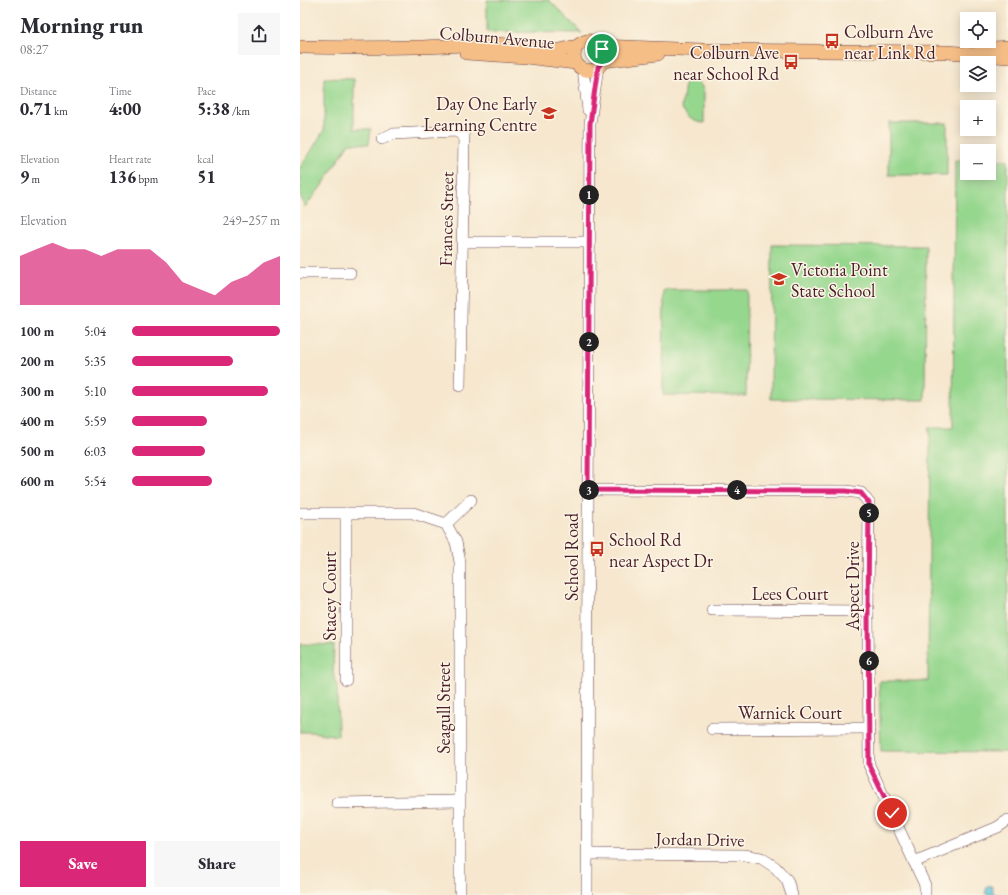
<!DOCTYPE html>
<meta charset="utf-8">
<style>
:root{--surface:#fff;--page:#f7f7f7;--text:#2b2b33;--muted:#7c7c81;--accent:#db2777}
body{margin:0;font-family:"EB Garamond",serif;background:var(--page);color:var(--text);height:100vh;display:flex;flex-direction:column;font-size:15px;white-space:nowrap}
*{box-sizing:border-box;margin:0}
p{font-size:13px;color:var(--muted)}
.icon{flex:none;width:22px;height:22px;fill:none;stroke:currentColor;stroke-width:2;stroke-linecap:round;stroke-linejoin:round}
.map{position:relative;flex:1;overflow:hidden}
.sheet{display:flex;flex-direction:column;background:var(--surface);width:300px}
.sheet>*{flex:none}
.controls{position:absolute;left:660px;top:12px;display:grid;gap:8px}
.controls a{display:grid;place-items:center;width:36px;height:36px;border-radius:0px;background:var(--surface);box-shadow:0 2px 10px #0003;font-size:20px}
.pin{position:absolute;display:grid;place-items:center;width:34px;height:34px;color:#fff;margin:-17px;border:2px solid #fff;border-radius:50%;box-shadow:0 1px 4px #0007}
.km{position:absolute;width:20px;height:20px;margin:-10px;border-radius:50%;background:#222;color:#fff;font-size:11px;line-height:20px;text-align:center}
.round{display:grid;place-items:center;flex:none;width:42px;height:42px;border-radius:0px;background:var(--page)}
.overview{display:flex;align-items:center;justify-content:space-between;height:68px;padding:0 20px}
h1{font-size:22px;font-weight:800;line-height:30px}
.figures{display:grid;grid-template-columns:repeat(3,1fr);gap:6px;height:68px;padding:4px 20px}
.figures div{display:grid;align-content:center}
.figures b{font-size:17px;font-weight:800}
.figures small{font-size:11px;font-weight:400}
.figures p{font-size:11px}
.chart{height:112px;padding:8px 20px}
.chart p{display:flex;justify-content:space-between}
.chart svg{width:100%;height:72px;margin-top:4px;fill:var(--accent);opacity:.7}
.cta{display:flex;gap:8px;margin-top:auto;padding:8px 20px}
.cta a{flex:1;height:46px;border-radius:0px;background:var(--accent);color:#fff;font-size:16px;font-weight:800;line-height:46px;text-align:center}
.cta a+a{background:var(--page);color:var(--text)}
ul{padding:0 20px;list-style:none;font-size:13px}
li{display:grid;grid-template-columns:64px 48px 1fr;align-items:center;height:30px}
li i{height:10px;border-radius:5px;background:var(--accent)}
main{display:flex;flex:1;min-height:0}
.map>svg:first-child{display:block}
.green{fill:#96d78e;stroke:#707b5c}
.water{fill:#5fc7db;stroke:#547383}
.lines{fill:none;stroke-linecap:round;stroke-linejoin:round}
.minor-casing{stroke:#643d43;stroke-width:12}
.major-casing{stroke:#643d43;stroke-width:14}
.minor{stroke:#fff;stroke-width:11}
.major{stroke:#f6be87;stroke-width:13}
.route-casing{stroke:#fff;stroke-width:8}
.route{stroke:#db2777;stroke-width:5}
.labels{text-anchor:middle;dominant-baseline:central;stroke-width:3;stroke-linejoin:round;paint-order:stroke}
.poi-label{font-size:18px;fill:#4a1f2b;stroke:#fcf5e5;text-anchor:start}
.street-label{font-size:18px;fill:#4a1f2b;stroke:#fcf5e5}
</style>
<main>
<section class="sheet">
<div class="overview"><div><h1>Morning run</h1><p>08:27</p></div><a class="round"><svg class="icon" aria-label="share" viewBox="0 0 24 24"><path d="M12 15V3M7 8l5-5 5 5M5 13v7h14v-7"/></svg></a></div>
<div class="figures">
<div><p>Distance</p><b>0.71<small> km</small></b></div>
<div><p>Time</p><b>4:00</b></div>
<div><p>Pace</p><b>5:38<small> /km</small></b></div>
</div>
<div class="figures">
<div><p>Elevation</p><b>9<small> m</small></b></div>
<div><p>Heart rate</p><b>136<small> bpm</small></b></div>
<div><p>kcal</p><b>51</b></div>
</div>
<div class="chart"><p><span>Elevation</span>249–257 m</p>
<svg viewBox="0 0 160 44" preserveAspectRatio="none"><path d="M0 44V14L10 10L20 6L30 10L40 10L50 14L60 10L70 10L80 10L90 18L100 30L110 34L120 38L130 30L140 26L150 18L160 14V44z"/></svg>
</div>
<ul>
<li><b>100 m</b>5:04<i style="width:100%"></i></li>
<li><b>200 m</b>5:35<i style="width:68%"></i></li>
<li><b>300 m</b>5:10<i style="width:92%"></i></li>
<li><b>400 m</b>5:59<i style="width:51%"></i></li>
<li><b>500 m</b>6:03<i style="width:49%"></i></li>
<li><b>600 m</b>5:54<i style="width:54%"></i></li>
</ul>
<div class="cta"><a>Save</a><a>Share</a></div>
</section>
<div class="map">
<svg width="708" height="895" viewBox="0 0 708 895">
<rect width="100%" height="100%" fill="#fcf5e5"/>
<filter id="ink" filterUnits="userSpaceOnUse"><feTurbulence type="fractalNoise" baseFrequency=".025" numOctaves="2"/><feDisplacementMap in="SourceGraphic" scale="8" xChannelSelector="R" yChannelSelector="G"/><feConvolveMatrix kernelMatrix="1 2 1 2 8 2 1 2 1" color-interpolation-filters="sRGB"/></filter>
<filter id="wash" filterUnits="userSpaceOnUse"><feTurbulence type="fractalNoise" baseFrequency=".012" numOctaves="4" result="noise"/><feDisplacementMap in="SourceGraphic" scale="16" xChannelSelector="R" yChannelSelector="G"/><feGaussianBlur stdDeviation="0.9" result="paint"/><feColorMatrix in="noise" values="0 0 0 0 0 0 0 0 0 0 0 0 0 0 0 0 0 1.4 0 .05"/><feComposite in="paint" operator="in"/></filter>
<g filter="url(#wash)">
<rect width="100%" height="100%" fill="#f6e7ce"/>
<g class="green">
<path d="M187,0H249L282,33L187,32Z"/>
<path d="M24,78L54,79V129H71L69,144L49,143L24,183L5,207L0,195V167L7,158L24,130Z"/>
<path d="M392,81H398L402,87L404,92V123C391,122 387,116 381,107C381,103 383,100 383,97C385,89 382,84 392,81Z"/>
<rect x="589" y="123" width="58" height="52"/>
<path d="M655,160H667V173H689V160H708V752L581,751L579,681H628L630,427H653Z"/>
<path d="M472,245L626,246L625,400L471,399Z"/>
<path d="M364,290H447L446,396L363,395Z"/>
<path d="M0,644L34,645C34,657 31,676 37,686L38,736L12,732H0Z"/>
</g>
<path class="water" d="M692,886L693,892L696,895H689L685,893L687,887Z"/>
</g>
<g filter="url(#ink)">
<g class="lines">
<defs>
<g id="minor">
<path d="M283,69L288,110"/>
<path d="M82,139L92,134L156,131L164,136L160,386"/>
<path d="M163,242H289"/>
<path d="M0,273H50"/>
<path d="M288,490L546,491L561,493L569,503L568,611L569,765L625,885V895"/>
<path d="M0,513H113L146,524L156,542L160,562V895"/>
<path d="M146,524L171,500"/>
<path d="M412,610L568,611"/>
<path d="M46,680V513"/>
<path d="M412,729L569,728"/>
<path d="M37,803L159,801"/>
<path d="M288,854L444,855L461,858L475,867L487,880L492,895"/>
<path d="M614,862L698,827L708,820"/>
<path d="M287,895L288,514L290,124L298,67"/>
</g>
<g id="major">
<path d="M300,46L403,50L648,52L708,57"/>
<path d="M0,47C38,48 77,48 115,47C141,47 168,44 194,44C210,44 226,47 242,50C252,52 259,51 269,48C271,47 275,47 277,46C282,43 285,40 291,41C311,44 305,75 285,70C281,69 278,66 276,63C273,57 274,51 277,46"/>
<path d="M681,49L708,47"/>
<path d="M166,53L226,57L276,63"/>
<path d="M303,61L358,54"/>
</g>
</defs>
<use href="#minor" class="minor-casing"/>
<use href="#major" class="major-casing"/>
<use href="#minor" class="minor"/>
<use href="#major" class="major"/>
</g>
</g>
<g class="lines" filter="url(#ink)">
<defs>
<path id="route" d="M302,49C305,57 303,62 298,67L290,124L288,490L546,491L561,493L569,503L568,611L569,765L592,813"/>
</defs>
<use href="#route" class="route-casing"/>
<use href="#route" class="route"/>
</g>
<defs>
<symbol id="bus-bare" viewBox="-9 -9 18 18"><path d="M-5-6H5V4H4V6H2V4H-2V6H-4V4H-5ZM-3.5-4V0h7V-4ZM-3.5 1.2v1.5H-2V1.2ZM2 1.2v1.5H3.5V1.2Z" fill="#c8321e" stroke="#fcf5e5" stroke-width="2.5" paint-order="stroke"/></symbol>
<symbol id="school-bare" viewBox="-9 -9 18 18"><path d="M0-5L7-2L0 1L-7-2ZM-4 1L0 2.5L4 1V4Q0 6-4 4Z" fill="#c8321e" stroke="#fcf5e5" stroke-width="2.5" paint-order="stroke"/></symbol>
</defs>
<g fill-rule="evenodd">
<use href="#bus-bare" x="521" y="30" width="22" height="22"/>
<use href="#bus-bare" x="480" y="51" width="22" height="22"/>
<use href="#school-bare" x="238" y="102" width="22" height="22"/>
<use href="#school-bare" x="468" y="268" width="22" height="22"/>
<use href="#bus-bare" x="286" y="538" width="22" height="22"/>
</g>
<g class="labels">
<g class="poi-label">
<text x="544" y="31">Colburn Ave<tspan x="544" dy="21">near Link Rd</tspan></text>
<text x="479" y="52" text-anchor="end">Colburn Ave<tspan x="479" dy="21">near School Rd</tspan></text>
<text x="237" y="103" text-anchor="end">Day One Early<tspan x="237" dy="21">Learning Centre</tspan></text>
<text x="491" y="269">Victoria Point<tspan x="491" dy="21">State School</tspan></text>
<text x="309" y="539">School Rd<tspan x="309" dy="21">near Aspect Dr</tspan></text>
</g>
<g class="street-label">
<text transform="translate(197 37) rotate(5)">Colburn Avenue</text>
<text transform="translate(146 219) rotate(-89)">Frances Street</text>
<text transform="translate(271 557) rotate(-90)">School Road</text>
<text transform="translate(552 586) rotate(-90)">Aspect Drive</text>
<text x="490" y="593">Lees Court</text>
<text transform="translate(29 596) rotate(-90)">Stacey Court</text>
<text transform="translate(143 708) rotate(-90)">Seagull Street</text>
<text x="490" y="712">Warnick Court</text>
<text transform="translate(400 839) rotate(1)">Jordan Drive</text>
</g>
</g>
</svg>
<div class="controls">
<a><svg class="icon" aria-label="locate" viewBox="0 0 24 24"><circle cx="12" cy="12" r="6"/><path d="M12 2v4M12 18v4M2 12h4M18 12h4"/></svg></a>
<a><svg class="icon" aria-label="layers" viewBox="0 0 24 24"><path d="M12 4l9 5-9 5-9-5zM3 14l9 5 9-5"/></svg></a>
<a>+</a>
<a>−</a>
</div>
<div class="pin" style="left:302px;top:49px;background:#1e9e55"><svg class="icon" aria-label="arrive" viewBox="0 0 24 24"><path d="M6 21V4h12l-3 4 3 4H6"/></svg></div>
<div class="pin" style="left:592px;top:813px;background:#d93025"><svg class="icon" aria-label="check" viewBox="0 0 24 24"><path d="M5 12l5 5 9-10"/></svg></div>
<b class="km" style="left:289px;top:195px">1</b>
<b class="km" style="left:289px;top:342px">2</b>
<b class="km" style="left:289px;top:490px">3</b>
<b class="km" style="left:437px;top:490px">4</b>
<b class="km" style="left:569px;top:513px">5</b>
<b class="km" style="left:569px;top:661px">6</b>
</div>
</main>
